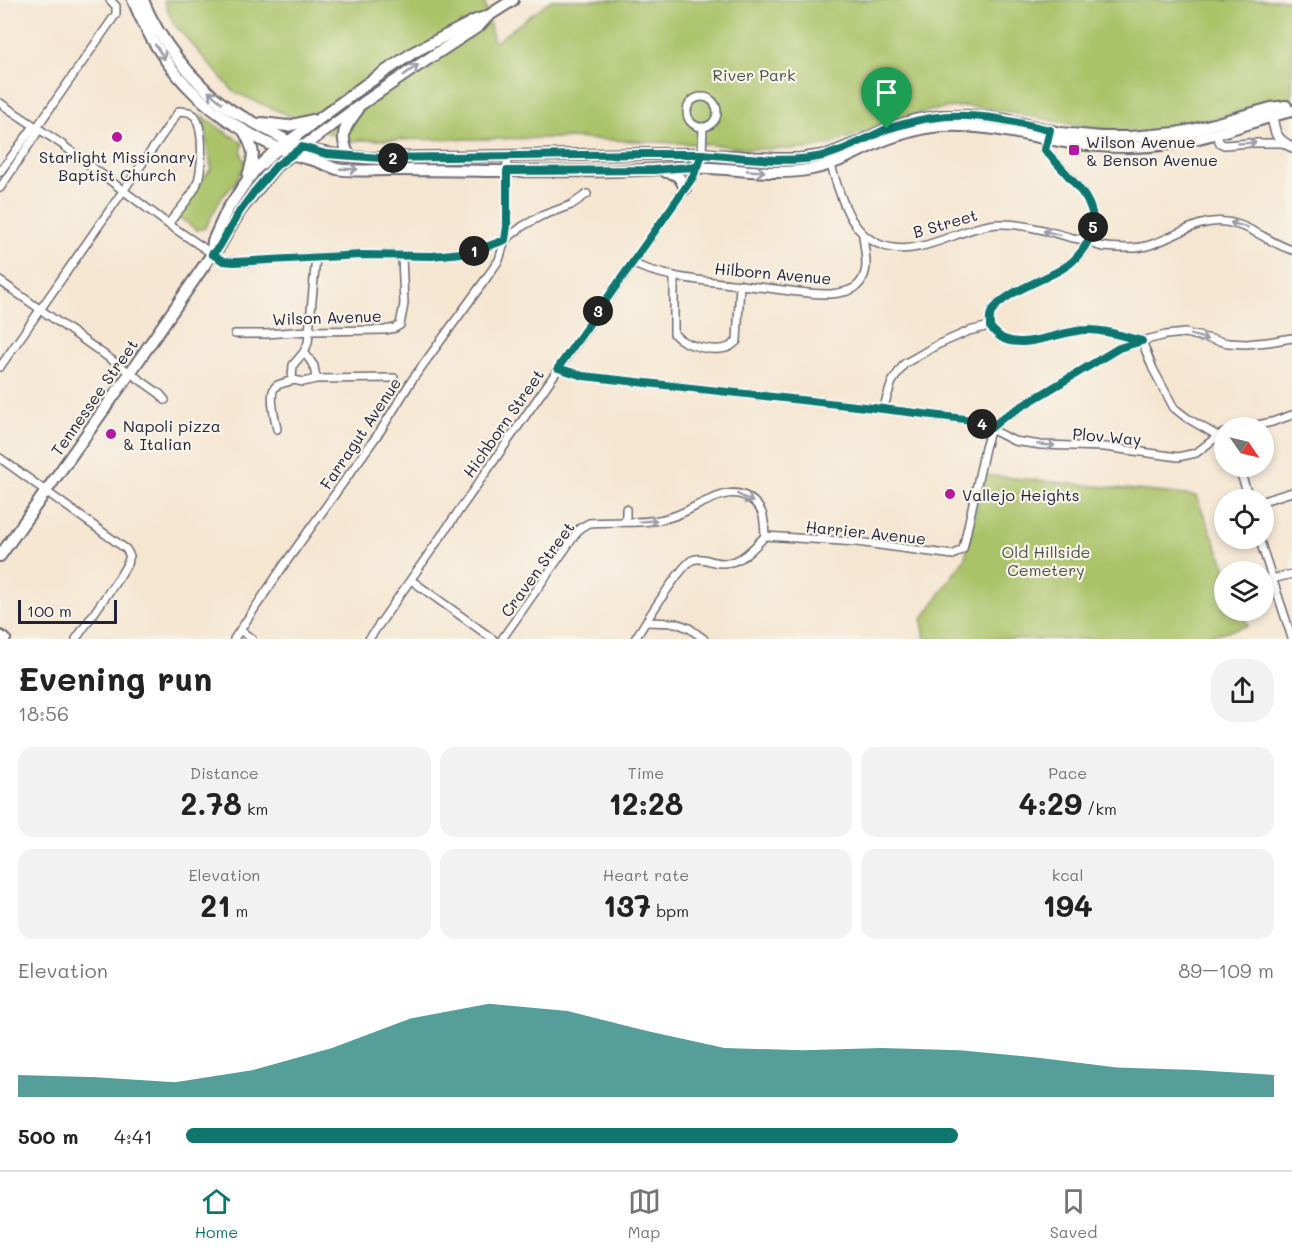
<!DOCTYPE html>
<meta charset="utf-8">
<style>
:root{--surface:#fff;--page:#f2f2f2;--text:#222;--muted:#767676;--line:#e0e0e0;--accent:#0f766e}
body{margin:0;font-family:Mali,sans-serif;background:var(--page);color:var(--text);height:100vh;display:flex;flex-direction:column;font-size:22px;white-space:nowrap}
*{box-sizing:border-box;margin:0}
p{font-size:20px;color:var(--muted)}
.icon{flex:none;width:33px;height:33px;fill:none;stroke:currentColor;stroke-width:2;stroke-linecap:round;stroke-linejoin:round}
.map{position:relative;height:639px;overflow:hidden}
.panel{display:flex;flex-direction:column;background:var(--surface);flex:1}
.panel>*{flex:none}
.needle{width:39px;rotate:124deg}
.fabs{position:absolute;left:1214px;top:417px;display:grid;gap:12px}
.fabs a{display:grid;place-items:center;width:60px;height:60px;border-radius:50%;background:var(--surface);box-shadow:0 3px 9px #0003;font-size:30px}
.scale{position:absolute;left:18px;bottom:15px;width:99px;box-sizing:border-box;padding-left:6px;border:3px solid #22223b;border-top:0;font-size:16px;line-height:21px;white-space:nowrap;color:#22223b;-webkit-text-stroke:4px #f7f3e8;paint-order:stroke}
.pin{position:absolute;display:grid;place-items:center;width:51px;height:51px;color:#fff;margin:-62px -26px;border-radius:50% 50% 50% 0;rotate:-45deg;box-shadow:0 0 6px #0007}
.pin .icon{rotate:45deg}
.km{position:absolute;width:30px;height:30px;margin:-15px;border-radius:50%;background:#222;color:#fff;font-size:16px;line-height:30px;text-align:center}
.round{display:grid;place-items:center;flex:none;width:63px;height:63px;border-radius:24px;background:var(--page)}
.head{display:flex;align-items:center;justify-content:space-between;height:102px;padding:0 18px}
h1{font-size:33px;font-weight:800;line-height:45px}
.stats{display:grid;grid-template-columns:repeat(3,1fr);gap:9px;height:102px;padding:6px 18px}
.stats div{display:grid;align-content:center;border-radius:15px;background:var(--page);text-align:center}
.stats b{font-size:30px;font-weight:800}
.stats small{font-size:16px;font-weight:400}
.stats p{font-size:16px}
.chart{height:168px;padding:12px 18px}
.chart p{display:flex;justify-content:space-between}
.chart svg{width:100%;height:108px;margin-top:6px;fill:var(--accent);opacity:.7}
ul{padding:0 18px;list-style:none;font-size:20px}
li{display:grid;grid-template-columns:96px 72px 1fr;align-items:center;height:45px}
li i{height:15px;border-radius:8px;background:var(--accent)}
.menu{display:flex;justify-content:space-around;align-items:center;height:84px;border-top:2px solid var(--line);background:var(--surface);font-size:16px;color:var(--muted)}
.menu a{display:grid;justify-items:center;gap:3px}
.menu .selected{color:var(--accent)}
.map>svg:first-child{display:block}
.green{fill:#aac369;stroke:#667252;stroke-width:1.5}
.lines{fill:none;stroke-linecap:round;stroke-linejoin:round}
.minor-casing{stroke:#6c6770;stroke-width:10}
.tertiary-casing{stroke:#6c6770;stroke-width:12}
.secondary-casing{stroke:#6c6770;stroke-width:14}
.minor{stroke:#fff;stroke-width:7}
.tertiary{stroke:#fff;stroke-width:9}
.secondary{stroke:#fff;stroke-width:10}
.oneway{stroke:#9c9ca7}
.route-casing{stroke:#fff;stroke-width:12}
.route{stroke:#0f766e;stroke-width:8}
.poi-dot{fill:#b5179e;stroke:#f7f3e8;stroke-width:2}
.labels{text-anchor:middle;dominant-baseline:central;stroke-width:4.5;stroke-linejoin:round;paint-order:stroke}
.park-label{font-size:16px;fill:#4b5249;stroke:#f7f3e8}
.poi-label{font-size:16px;fill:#22223b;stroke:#f7f3e8;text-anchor:start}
.street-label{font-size:16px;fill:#22223b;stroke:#f7f3e8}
</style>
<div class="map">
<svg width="1292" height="639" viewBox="0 0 1292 639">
<rect width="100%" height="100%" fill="#f7f3e8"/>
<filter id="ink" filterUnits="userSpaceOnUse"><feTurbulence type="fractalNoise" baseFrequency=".0167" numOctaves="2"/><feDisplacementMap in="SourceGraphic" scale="12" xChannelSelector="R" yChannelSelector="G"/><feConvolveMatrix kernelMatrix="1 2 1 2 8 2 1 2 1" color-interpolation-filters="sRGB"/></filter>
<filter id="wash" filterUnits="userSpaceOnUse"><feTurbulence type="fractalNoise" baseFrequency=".008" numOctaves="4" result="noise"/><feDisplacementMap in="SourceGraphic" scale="24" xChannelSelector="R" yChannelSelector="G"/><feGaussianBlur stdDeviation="1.35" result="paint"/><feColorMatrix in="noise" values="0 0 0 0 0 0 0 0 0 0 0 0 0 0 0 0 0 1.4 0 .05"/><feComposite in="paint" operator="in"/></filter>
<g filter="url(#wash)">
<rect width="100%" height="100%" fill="#f5e6d1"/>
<g class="green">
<path d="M164,0H484L494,43L551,0H1292V100L1264,105L1182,128L1139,133L1085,127L1009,112L981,108L965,106L946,108L924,112L892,120L860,134L829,145L806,149H749L717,145L569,138L360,140L349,142L234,92L173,23Z"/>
<path d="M203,116L222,130L243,143C240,151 241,157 246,164L234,184L222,197L205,228L197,230L176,215L211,169L210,157L208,154L206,130L202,117Z"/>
<path d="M984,475L1196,496L1227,571L1224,572V610L1242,611L1248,626L1195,639H925L922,620L965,558Z"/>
</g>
</g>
<g filter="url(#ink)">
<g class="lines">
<defs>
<g id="minor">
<circle cx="702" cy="112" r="15"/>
<path d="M0,103L60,143L168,224L223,261L245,262L316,257L361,255L432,256L472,252L505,240L523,226L541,216L571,205L587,194"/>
<path d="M1216,134L1220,143L1224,145L1250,143H1283"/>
<path d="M1049,136L1045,150C1058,164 1082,187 1089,204C1094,215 1095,228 1089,239C1084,251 1076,260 1065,267C1045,280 1002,292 991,313C989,317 990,322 990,326C994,331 998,336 1004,339C1028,349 1062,330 1087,330C1105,329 1124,337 1142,341"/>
<path d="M830,162C840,194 849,238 888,247C923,256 963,226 998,224C1022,223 1046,231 1069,237C1075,239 1081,239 1087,240C1091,241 1095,245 1099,246C1108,248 1118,248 1127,248C1163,250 1190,217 1226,222C1251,225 1269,243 1292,250"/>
<path d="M0,172L31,130L37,127"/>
<path d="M0,188L37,133V127L116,14V6L110,0"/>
<path d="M632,263C666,280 720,282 758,287C781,289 807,295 831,294C839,293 850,292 857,286C872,272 864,253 863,234"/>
<path d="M674,276V334C684,346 715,353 729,347C732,346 734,343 737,341L740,284"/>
<path d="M0,281L160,394L165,400"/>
<path d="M235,334H265L309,331L385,330L395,328L400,325L404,304L402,256"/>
<path d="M1142,341L1153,369L1174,408L1187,418L1218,436L1224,443"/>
<path d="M304,352L314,366L316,379"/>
<path d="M0,367L179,111L189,112L195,116C204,131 203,170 196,186C192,196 176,214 168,224"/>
<path d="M558,368L583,376L883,409L973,420L1014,441L1041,445L1105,447L1178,457L1196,453L1218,436L1224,433"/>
<path d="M294,380L292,378L293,365L304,352L308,343L316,257"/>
<path d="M294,380L303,382L316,379L394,378"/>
<path d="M883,409L892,382L904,364L937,345L969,331L990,326"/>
<path d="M991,428L1004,417L1119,348L1142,341L1166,335L1185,333L1228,343L1246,344L1268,342L1292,338"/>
<path d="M1244,428L1272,422L1292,415"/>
<path d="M277,429C275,419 268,392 276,386C280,383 288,382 294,380"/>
<path d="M0,458L126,549L130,556L127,564L120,576L76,639"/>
<path d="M1238,466L1250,500"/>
<path d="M1263,501L1292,492"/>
<path d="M626,509V521"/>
<path d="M765,536L857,542L946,554L953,555L963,549L985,448L991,428"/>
<path d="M1259,538L1292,638"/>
<path d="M1272,579L1292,574"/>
<path d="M411,580L493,639"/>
<path d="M646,622L676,623L689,628L704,639"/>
<path d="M240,630L252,639"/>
<path d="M234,639L284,565L381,430L412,380L485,280L499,260L505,240L507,226V156"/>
<path d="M369,639L693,177L702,154L703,128"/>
<path d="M502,639L580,528L589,523C612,521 637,524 659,520C672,518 687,511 698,505C716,497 736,485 754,502C765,512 764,521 765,536C750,552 738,567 714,562C707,560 699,557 692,560C679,568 645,623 635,639"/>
</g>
<path id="tertiary" d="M1271,111C1275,130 1273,138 1292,147"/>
<g id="secondary">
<path d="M133,0C164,78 218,125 295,155C303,158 311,159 319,162C325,164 331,167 337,169C352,172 371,170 387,170C420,170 453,170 487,171C549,171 612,173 674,168C720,164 766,178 812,169C839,164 861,149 887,139C904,133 923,127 942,126C982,124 1020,134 1059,141C1081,145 1105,147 1128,147C1157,147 1186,142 1214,134C1240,127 1266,117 1292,111"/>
<path d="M143,0C158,39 194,84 228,108C239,116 252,121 264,128C279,136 293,145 310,150C329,155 349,156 369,158L647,154H702L776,159H799L827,155L855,144L887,129L917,120L942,116H974L1006,120L1060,133L1101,137H1130L1176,133L1192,130L1271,108L1286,106"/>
<path d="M262,123L288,126L312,120"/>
<path d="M244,131C255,151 255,154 248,176"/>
<path d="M349,156C339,135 344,128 357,111"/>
<path d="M666,172C677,173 681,178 685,189"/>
<path d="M212,254L213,241L227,210L246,182L256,169L273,153L365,85L414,52L476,20L488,16L513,0"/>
<path d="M0,556L130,373L212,254L219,247L240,211L276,166L363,103L419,65L479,26L488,16"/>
<path d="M0,636L5,639"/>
</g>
</defs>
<use href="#minor" class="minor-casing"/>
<use href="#tertiary" class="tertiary-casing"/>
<use href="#secondary" class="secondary-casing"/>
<use href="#minor" class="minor"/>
<use href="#tertiary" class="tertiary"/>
<use href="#secondary" class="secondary"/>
</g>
<defs><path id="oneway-shaft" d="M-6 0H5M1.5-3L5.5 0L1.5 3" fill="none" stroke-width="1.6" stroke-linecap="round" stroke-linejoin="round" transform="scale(1.5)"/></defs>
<g class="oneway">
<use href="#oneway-shaft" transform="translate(160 52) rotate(56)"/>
<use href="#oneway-shaft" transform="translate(411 70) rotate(-35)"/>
<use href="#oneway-shaft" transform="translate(215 97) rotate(-140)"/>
<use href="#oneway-shaft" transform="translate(1247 143) rotate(-3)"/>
<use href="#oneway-shaft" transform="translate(349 169) rotate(2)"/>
<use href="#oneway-shaft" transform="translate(756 171) rotate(3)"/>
<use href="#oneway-shaft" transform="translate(1239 225) rotate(-164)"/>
<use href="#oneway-shaft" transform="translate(1052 233) rotate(-166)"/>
<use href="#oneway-shaft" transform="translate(1199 337) rotate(15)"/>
<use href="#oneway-shaft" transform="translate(1046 445) rotate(4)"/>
<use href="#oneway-shaft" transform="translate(745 498) rotate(28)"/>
<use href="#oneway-shaft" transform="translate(648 521) rotate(-4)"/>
</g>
</g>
<g class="lines" filter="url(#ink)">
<defs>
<path id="route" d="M887,129C867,138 848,149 827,155C787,165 743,157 702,154L698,167L677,168L654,170L507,171V226L505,240L472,252L432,256L361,255L234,262L223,261L212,254L219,247L240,211L254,192L276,166L302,147L326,154L381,158L647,154H702L693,177L558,368L583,376L883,409L973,420L991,428L1004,417L1119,348L1142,341C1124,337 1105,329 1087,330C1062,330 1028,349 1004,339C998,336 994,331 990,327C990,322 989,317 991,313C1002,292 1046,280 1065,267C1075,261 1081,253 1087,243C1094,231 1095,217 1089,204C1082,188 1057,164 1045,150L1050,130C1011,121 972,111 931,118C916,120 901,125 887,129"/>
</defs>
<use href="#route" class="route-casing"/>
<use href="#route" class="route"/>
</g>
<g class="poi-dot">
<circle cx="117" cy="137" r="6"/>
<rect x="1068" y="144" width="12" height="12" rx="3"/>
<circle cx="111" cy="434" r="6"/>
<circle cx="950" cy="494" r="6"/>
</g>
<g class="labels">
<g class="park-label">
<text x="754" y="74">River Park</text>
<text x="1046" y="551">Old Hillside<tspan x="1046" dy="18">Cemetery</tspan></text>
</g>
<g class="poi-label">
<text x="1086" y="141">Wilson Avenue<tspan x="1086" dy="18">&amp; Benson Avenue</tspan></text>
<text x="117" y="156" text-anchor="middle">Starlight Missionary<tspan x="117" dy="18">Baptist Church</tspan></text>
<text x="123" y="425">Napoli pizza<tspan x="123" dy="18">&amp; Italian</tspan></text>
<text x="962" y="494">Vallejo Heights</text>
</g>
<g class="street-label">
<text transform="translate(945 223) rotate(-16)">B Street</text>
<text transform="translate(773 273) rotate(5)">Hilborn Avenue</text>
<text transform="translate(327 317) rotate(-2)">Wilson Avenue</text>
<text transform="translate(94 397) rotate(-55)">Tennessee Street</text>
<text transform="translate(503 423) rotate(-55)">Hichborn Street</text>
<text transform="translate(360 433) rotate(-56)">Farragut Avenue</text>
<text transform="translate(1107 436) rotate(5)">Plov Way</text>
<text transform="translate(866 532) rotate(6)">Harrier Avenue</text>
<text transform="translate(537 569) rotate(-54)">Craven Street</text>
</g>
</g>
</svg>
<div class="fabs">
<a><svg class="needle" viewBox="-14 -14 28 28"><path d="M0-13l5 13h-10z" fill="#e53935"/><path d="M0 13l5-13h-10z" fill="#767676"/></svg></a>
<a><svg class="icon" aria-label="locate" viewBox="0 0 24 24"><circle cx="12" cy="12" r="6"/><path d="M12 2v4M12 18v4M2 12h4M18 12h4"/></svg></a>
<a><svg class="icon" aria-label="layers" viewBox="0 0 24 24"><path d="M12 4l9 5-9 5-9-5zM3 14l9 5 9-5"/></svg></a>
</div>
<div class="scale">100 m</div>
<div class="pin" style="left:887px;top:129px;background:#1e9e55"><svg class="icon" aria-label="arrive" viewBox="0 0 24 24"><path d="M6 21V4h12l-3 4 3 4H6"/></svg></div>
<b class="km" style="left:474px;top:251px">1</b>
<b class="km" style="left:393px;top:158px">2</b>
<b class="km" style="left:598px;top:311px">3</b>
<b class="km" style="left:982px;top:424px">4</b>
<b class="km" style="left:1093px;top:227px">5</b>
</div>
<section class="panel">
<div class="head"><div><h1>Evening run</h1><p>18:56</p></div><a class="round"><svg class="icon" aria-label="share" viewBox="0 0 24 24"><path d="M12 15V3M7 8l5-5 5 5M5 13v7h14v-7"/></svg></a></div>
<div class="stats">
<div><p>Distance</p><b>2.78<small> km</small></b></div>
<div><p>Time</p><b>12:28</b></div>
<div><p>Pace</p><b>4:29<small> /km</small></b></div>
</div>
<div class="stats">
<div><p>Elevation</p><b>21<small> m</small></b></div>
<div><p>Heart rate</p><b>137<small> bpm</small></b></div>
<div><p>kcal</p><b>194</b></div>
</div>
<div class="chart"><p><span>Elevation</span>89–109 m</p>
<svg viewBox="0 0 160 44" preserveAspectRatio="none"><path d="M0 44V35L10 36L20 38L30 33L40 24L50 12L60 6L70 9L80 17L90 24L100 25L110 24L120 25L130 28L140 32L150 33L160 35V44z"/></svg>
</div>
<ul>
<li><b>500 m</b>4:41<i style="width:71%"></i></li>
</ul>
</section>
<nav class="menu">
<a class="selected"><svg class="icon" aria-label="home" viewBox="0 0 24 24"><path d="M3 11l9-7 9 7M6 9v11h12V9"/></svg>Home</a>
<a><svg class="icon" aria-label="map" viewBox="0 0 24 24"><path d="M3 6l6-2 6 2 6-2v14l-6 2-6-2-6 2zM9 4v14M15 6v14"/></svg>Map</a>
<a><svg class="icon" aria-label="saved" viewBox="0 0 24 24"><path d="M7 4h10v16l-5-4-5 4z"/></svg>Saved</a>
</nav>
